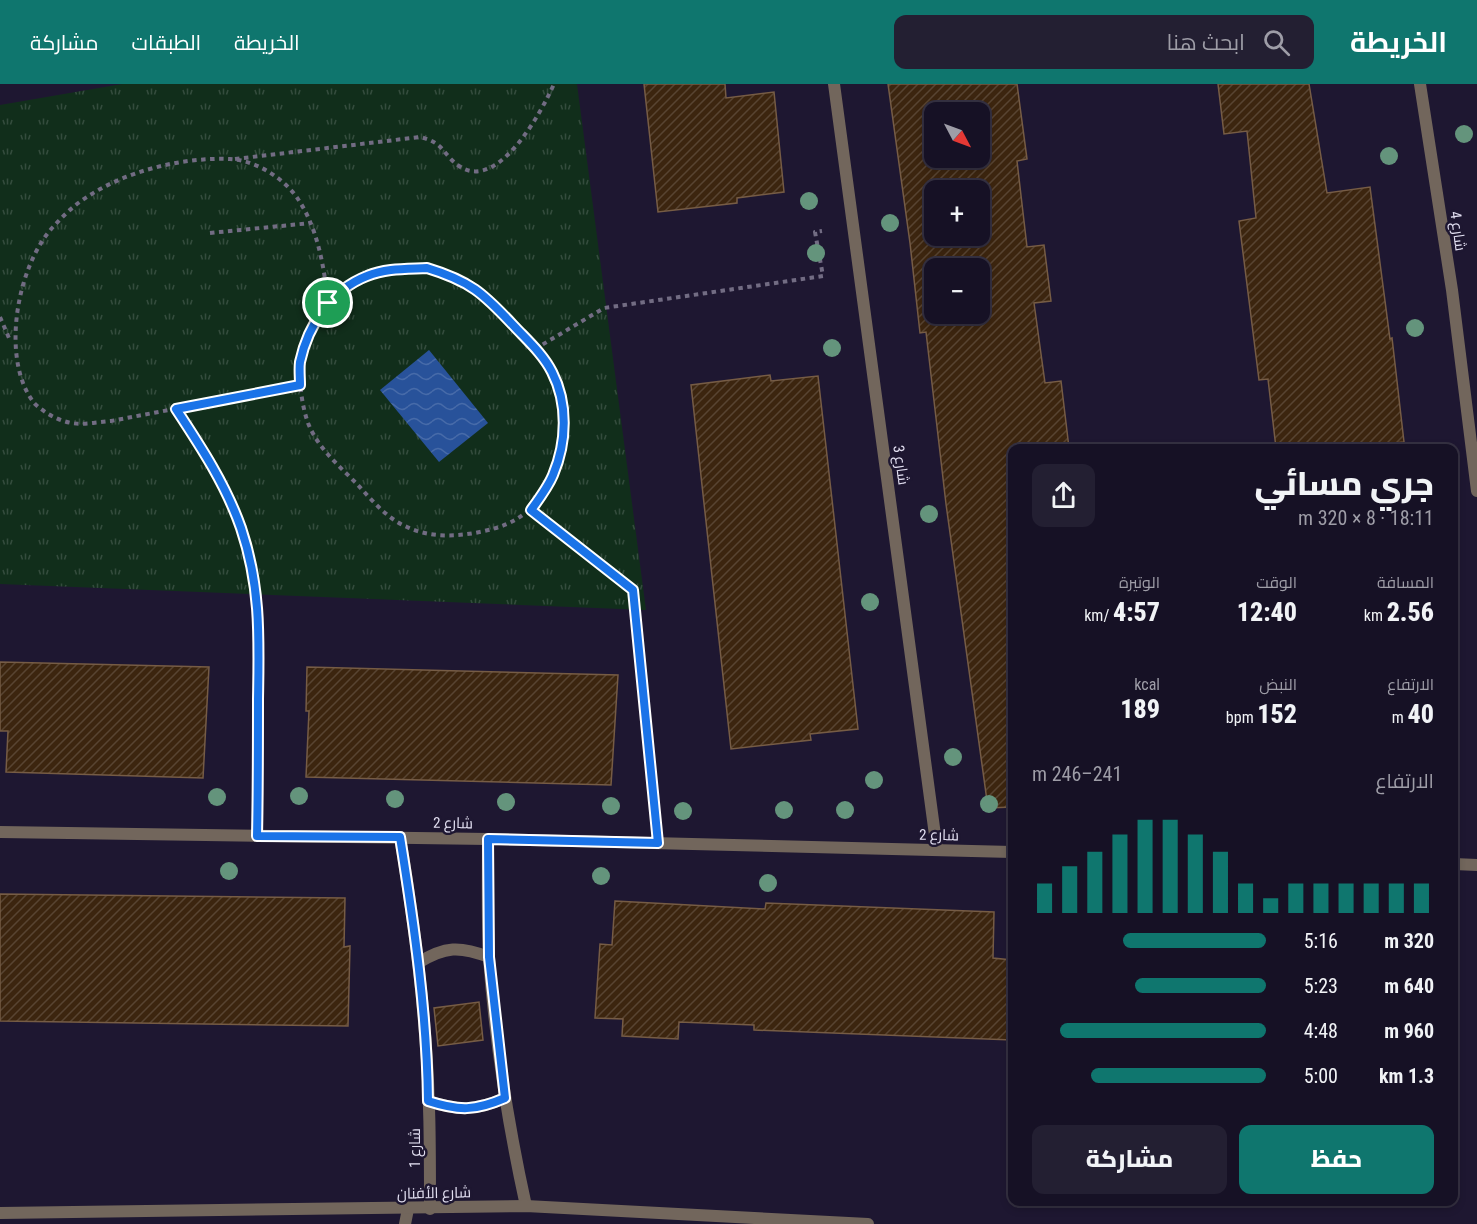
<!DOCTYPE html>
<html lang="ar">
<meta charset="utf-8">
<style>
:root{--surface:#161125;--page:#231f32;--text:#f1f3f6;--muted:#9e9da7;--line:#353142;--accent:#0f766e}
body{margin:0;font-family:"Roboto Condensed",Cairo,sans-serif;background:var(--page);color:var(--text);direction:rtl;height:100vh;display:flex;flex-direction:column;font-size:22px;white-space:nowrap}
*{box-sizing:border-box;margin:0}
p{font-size:20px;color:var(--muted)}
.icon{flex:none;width:33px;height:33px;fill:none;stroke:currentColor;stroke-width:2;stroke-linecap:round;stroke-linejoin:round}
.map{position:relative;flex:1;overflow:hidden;direction:ltr}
.side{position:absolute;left:1008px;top:360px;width:450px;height:762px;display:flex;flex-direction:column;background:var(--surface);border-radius:12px;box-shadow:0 3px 9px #0003,0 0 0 2px var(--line);direction:rtl}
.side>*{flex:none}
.needle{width:39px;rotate:131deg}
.tools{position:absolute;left:924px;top:18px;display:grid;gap:12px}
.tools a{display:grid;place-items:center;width:66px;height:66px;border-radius:12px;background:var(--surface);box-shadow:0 3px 9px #0003,0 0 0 2px var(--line);font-size:30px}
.pin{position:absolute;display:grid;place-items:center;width:51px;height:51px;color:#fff;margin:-26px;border:3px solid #fff;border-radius:50%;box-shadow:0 2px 6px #0007}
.round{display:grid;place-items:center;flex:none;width:63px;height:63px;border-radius:12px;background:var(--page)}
.head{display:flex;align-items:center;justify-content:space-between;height:102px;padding:0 24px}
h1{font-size:33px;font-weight:800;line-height:45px}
.stats{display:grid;grid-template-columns:repeat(3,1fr);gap:9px;height:102px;padding:6px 24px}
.stats div{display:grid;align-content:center}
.stats b{font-size:26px;font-weight:800}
.stats small{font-size:16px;font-weight:400}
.stats p{font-size:16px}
.chart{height:168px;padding:12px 24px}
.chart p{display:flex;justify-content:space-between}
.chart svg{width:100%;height:108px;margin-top:6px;stroke:var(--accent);stroke-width:6}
.cta{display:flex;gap:12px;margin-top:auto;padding:12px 24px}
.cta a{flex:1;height:69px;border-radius:12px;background:var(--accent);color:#fff;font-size:24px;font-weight:800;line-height:69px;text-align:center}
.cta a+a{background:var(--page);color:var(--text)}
ul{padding:0 24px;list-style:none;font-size:20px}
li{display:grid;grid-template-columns:96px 72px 1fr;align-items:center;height:45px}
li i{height:15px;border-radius:8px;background:var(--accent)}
header{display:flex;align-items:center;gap:36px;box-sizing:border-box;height:84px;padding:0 30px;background:var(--accent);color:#fff}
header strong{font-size:28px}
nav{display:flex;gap:33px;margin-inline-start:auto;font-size:21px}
.search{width:420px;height:54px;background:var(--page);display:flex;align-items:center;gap:15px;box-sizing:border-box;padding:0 21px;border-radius:12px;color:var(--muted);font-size:22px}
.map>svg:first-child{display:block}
.park{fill:url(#park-tufts)}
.water{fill:url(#water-waves)}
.building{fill:url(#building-hatch);stroke:#765c45;stroke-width:1.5;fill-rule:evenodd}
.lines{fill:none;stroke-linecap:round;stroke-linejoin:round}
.path{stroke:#726c83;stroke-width:4;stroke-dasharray:4.5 4.5;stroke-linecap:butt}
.service{stroke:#72665c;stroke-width:12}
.minor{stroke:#72665c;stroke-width:12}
.tertiary{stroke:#72665c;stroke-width:12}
.tree{fill:#64947c}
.route-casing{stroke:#fff;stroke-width:12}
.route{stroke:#1a73e8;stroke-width:8}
.labels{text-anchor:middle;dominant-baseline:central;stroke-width:5;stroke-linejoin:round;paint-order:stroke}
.street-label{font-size:15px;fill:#e3e0f2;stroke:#1e1731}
</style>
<header>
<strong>الخريطة</strong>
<div class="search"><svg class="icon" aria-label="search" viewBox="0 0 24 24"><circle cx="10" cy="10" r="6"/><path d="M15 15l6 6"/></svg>ابحث هنا</div>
<nav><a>الخريطة</a><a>الطبقات</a><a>مشاركة</a></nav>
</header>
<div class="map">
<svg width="1477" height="1140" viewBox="0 0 1477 1140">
<defs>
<pattern id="park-tufts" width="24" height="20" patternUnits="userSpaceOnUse" patternTransform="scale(1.5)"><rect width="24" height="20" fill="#112e1b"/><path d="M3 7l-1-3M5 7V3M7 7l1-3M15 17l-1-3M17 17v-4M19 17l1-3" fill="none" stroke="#344c3d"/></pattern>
<pattern id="water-waves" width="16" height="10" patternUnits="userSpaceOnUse" patternTransform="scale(1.5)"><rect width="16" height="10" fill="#28529a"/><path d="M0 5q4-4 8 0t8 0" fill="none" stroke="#476ba9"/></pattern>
<pattern id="building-hatch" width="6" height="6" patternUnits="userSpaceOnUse" patternTransform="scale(1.5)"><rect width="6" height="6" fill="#3c250f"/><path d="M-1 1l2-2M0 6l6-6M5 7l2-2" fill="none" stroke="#584432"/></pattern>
</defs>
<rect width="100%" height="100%" fill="#1e1731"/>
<path class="park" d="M122,0H577L646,526L0,500V21Z"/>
<path class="water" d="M429,266L488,339L439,378L380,306Z"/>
<g class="building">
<path d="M644,0H725L726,14L774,8L784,108L737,114V119L658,128Z"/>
<path d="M888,0H1017L1027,75L1017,77L1027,163L1044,161L1051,217L1034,219L1045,299L1061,297L1069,364H1012V723L988,724L946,420L926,248L920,249L910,159ZM934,28H980V74H934ZM934,106H980V152H934ZM934,184H980V230H934Z"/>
<path d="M1218,0H1309L1327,109L1370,103L1390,255L1392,254L1404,358L1345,364H1276L1268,295L1259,296L1239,137L1256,134L1247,47L1224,50Z"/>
<path d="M770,291L771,297L818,292L858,645L810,650L811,656L731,665L691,301Z"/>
<path d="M0,578L209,583L203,694L6,688L8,647H0Z"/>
<path d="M307,583L618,591L611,701L306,693L309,627H306Z"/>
<path d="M0,810L345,814L344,863L350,862L348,942L0,937Z"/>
<path d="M615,817L765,825L766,819L994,828L993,874L1012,876V956L754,946V941L679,938L678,955L622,952L623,935L595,934L600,860L612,861Z"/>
<path d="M479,918L483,956L438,962L434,924Z"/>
</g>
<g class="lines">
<g class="path">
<path d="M235,75L420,53C445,59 442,70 459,82C498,109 542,27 554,0"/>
<path d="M210,149L311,139"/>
<path d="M427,184C436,187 448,189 457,194C479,205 495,222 512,240C525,254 540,268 550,285C570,317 568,367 549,398C534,423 524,435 496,444C468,452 434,456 407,443C386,434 371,415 356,399C338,381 318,364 308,339C302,322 299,299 300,281C301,274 304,266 307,259C318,229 337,202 368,192C388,185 407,185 427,184Z"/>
<path d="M0,233L9,254"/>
<path d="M535,265L604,224L823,192L815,148L822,147"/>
<path d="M300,301L111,337C98,338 84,341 71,339C57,336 45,329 35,320C0,278 16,183 53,143C63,132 74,121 87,113C126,87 182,73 230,75C255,76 284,94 298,115C318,145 324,183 328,218"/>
<path d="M176,325C201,363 226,401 241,445C260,501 259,549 258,607C258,645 258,683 258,721"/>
<path d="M531,426L633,506L655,726"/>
</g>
<path class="service" d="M405,1140L408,1125"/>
<g class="minor">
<path d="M834,0L937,766"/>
<path d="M1420,0L1452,206L1477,407"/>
<path d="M0,748L488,755L1012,768"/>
<path d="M400,753C411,819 420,884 425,950C430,1008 430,1066 430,1125"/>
<path d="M488,755C488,794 487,834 489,874C495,958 508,1040 526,1122"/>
<path d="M1454,780L1477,781"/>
<path d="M418,879C445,862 460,862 489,873"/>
<path d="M428,1017C459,1027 475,1027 505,1014"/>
</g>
<path class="tertiary" d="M0,1129L526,1122L868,1140"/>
</g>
<g class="tree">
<circle cx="1464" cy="50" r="9"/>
<circle cx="1389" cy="72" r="9"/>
<circle cx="809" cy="117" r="9"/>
<circle cx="890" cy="139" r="9"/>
<circle cx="816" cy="169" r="9"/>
<circle cx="1415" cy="244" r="9"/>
<circle cx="832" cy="264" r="9"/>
<circle cx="929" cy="430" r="9"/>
<circle cx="870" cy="518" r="9"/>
<circle cx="953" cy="673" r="9"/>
<circle cx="874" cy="696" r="9"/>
<circle cx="299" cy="712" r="9"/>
<circle cx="217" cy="713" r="9"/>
<circle cx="395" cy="715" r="9"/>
<circle cx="506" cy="718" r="9"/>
<circle cx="989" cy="720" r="9"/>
<circle cx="611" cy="722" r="9"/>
<circle cx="784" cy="726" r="9"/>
<circle cx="845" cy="726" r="9"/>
<circle cx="683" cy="727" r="9"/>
<circle cx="229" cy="787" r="9"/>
<circle cx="601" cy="792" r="9"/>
<circle cx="768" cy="799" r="9"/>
</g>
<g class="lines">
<defs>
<path id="route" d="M427,184C470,197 483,209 513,241C527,256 543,270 552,288C568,319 567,358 553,391C548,403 539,415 531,426L633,506L658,759L488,755L489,873L505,1014C475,1027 459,1027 428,1017C427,929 414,840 400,753L257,752C258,706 258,661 258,615C259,555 261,503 241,444C226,401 201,363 176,325L300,301C300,293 299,285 300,278C308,241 331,206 367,192C386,184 406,185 427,184Z"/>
</defs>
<use href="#route" class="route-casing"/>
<use href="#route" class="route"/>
</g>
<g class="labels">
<g class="street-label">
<text transform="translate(1458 147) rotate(82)">شارع 4</text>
<text transform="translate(901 381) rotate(82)">شارع 3</text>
<text transform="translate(453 739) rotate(1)">شارع 2</text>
<text transform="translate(939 751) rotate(1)">شارع 2</text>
<text transform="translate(415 1064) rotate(-90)">شارع 1</text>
<text transform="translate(434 1109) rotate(-1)">شارع الأفنان</text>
</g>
</g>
</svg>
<div class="tools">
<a><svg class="needle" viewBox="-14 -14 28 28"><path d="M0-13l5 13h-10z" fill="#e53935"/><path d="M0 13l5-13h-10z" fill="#9e9da7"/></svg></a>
<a>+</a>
<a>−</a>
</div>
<div class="pin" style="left:328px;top:219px;background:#1e9e55"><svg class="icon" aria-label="arrive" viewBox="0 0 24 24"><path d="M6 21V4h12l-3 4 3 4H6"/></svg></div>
<section class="side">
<div class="head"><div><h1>جري مسائي</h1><p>18:11 · 8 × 320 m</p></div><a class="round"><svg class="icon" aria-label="share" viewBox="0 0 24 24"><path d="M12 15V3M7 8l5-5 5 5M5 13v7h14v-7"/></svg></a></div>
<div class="stats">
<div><p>المسافة</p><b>2.56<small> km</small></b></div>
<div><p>الوقت</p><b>12:40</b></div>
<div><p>الوتيرة</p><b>4:57<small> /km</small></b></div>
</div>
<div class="stats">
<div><p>الارتفاع</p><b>40<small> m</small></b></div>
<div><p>النبض</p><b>152<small> bpm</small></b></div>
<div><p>kcal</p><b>189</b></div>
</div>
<div class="chart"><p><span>الارتفاع</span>241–246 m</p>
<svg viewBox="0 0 160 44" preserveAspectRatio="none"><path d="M5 44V32M15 44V25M25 44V19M35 44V12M45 44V6M55 44V6M65 44V12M75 44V19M85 44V32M95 44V38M105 44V32M115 44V32M125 44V32M135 44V32M145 44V32M155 44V32"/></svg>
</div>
<ul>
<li><b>320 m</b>5:16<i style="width:61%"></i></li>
<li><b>640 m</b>5:23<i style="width:56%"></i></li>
<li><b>960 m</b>4:48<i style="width:88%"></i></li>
<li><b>1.3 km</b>5:00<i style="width:75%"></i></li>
</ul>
<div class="cta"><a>حفظ</a><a>مشاركة</a></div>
</section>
</div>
